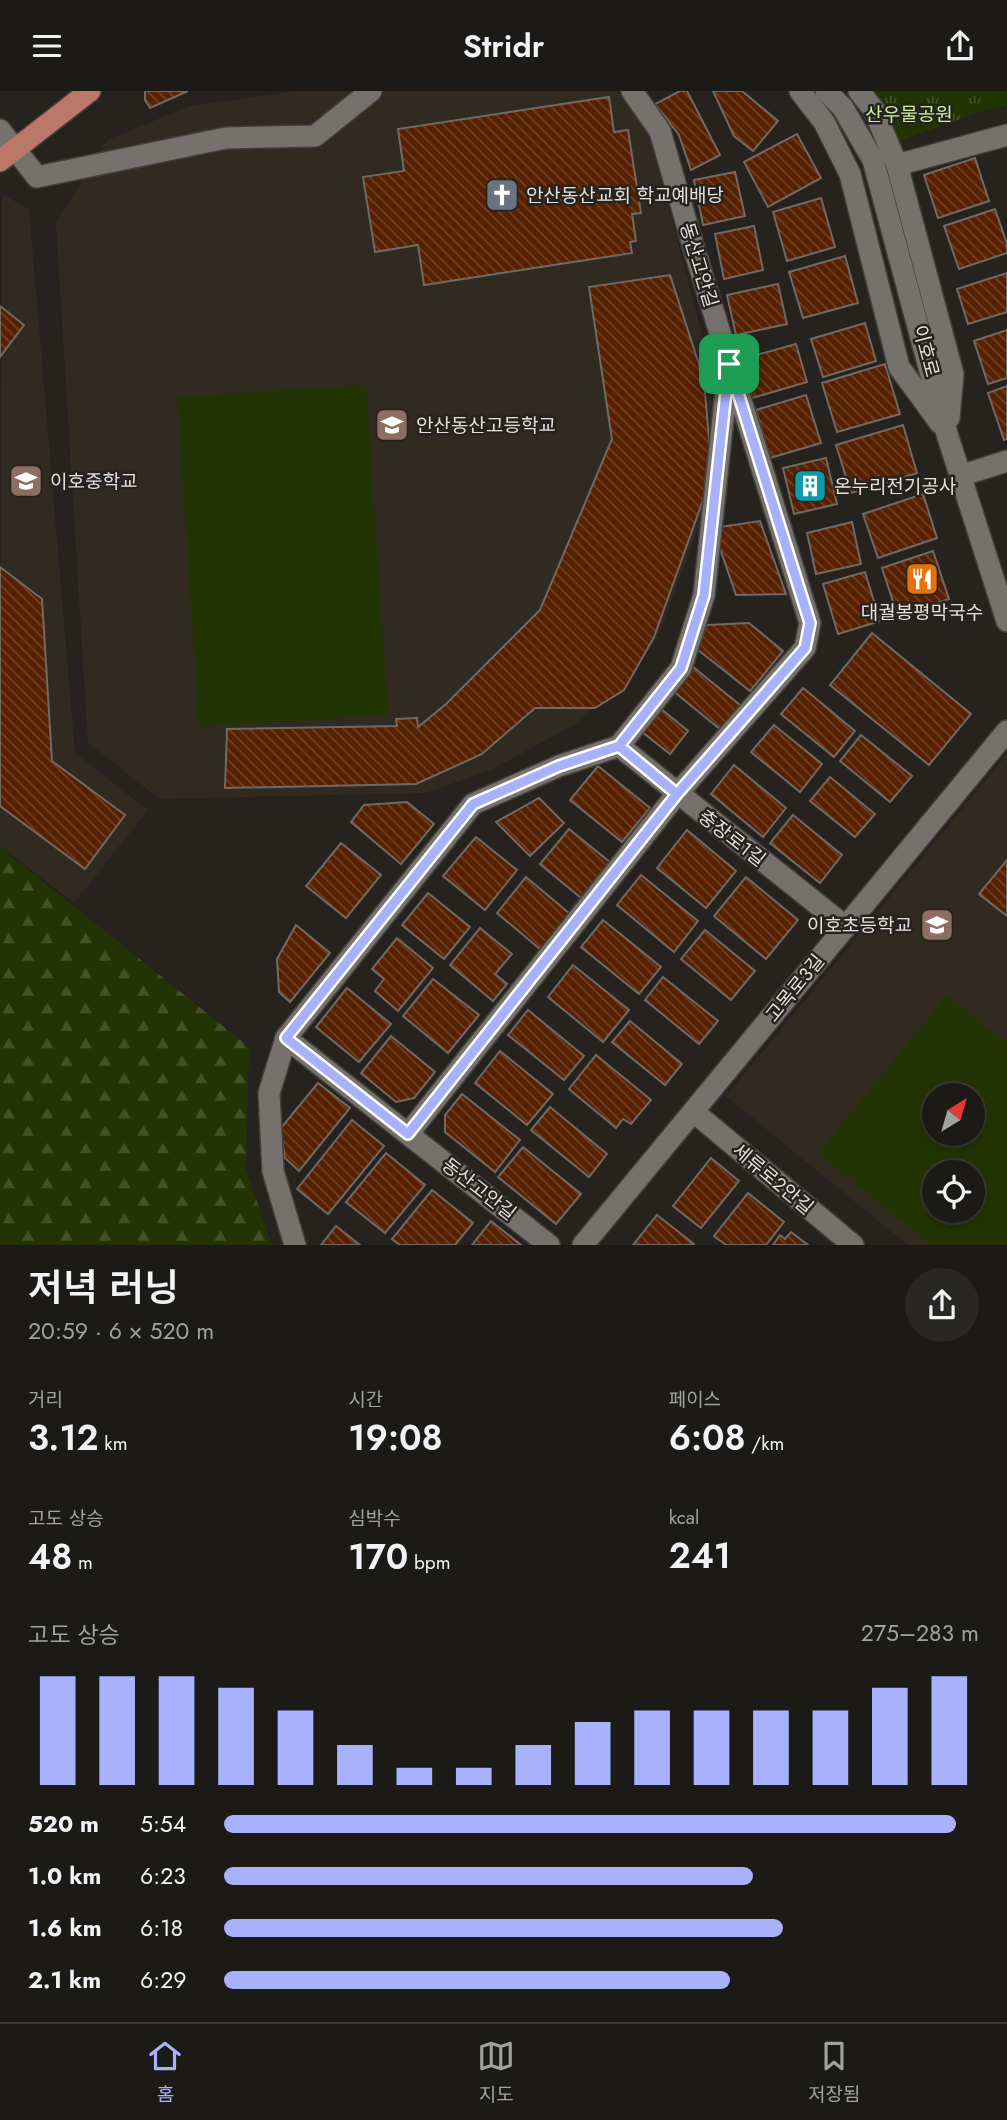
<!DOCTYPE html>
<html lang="ko">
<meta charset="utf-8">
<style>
:root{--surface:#1c1a16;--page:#292723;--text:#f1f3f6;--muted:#a0a1a1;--line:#3a3835;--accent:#a7b1fc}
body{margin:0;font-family:Jost,"Noto Sans KR",sans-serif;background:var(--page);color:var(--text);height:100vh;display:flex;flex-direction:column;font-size:26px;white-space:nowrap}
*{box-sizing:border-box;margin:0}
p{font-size:23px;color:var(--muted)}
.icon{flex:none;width:38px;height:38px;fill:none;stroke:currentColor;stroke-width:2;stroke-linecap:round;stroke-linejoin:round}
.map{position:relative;height:1154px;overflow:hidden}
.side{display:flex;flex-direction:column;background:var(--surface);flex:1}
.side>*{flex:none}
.needle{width:46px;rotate:37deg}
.fabs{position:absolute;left:922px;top:992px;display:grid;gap:14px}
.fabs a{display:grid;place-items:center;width:63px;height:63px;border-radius:50%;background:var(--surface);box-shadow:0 4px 10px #0003,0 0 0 2px var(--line);font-size:35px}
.pin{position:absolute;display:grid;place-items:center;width:60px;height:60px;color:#fff;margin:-30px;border-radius:14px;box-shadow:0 4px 10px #0006}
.round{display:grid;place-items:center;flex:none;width:74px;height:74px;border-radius:37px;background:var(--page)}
.overview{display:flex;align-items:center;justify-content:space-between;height:119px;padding:0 28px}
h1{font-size:38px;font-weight:600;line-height:52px}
.stats{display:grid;grid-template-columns:repeat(3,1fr);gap:10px;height:119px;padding:7px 28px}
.stats div{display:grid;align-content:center}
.stats b{font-size:35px;font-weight:600}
.stats small{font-size:19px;font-weight:400}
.stats p{font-size:19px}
.chart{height:196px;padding:14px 28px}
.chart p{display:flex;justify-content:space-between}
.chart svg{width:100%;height:126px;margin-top:7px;stroke:var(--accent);stroke-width:6}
ul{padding:0 28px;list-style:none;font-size:23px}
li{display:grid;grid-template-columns:112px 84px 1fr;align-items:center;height:52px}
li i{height:18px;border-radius:9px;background:var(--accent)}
header{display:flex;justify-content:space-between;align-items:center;height:91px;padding:0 28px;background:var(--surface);font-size:32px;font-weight:600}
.tab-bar{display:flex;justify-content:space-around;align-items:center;height:98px;border-top:2px solid var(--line);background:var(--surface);font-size:19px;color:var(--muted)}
.tab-bar a{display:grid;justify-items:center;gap:4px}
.tab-bar .selected{color:var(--accent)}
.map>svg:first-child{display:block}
.built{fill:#312a20;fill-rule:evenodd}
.forest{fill:url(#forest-firs)}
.park{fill:url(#park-tufts)}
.pitch{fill:#233404;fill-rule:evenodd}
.building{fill:url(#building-back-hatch);stroke:#706966;stroke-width:2}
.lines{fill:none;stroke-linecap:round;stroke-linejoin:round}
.minor-casing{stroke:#423f3b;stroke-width:24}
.major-casing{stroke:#423f3b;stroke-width:24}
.minor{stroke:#75716c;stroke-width:21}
.major{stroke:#bb7868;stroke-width:21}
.route-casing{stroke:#fff;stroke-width:14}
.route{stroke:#a7b1fc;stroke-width:9}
.labels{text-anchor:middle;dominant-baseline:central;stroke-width:5;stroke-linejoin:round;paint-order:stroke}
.park-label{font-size:19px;fill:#c9f098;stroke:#26231e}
.poi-label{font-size:19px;fill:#e2dfdc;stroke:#26231e;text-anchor:start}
.street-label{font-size:19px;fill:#e2dfdc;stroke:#26231e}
</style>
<header><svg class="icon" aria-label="menu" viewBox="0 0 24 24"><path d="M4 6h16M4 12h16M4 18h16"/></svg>Stridr<svg class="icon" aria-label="share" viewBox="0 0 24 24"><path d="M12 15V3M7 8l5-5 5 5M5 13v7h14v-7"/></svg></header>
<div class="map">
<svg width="1007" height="1154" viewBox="0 0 1007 1154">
<defs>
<pattern id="forest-firs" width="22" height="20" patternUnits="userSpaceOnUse" patternTransform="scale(1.75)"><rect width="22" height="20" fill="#233404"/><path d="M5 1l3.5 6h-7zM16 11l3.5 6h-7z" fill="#435128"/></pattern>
<pattern id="park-tufts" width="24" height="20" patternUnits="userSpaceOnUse" patternTransform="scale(1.75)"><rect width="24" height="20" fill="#233404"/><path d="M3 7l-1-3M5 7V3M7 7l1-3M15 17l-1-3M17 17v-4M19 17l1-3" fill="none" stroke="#435128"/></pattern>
<pattern id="building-back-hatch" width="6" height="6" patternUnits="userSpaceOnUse" patternTransform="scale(1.75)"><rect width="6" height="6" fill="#572100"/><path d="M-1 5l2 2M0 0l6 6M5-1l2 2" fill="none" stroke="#6f4125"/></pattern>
</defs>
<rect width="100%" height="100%" fill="#26231e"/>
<g class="built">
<path d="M297,0H617L649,40L713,285L718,384L658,546L622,592L574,634L489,680L425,702L160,708L88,652L56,132L107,49L190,15Z"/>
<path d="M2,103L29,118L75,662L148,719L74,812L0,755Z"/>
<path d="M1007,663V1154H908L726,1005ZM934,1004H973V1043H934ZM934,1082H973V1120H934Z"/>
</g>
<path class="forest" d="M0,756L249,956L246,1079L272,1154H0Z"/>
<path class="park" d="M869,0H1007V15L985,19L896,51Z"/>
<g class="pitch">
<path d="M366,294L388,624L199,636L177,306Z"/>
<path d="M947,904L1007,952V1154H931L818,1062ZM934,1004H973V1043H934ZM934,1082H973V1120H934Z"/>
</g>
<g class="building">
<path d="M145,0H188L150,17L145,9Z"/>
<path d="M680,0H687L720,64L691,79L679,44L655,13Z"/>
<path d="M713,0H742L778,30L753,60L734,45Z"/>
<path d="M609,6L614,41L628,39L641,122L632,123L636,150L630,151L632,162L424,194L418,154L375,161L363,86L404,80L398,38Z"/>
<path d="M797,43L821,87L768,116L744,71Z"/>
<path d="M975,67L989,110L938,127L924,84Z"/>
<path d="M735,81L745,125L703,134L694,89Z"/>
<path d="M821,107L835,156L787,170L773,121Z"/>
<path d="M995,118L1007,153V162L959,178L944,135Z"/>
<path d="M754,135L763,179L724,188L715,143Z"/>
<path d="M845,165L858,212L803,227L789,181Z"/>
<path d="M1007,182V221L968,233L957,198Z"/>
<path d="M670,184L704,289L712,384L654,546L624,599L595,617H535L482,663L416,693L225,697L227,638L397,635L396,628L417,627L418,636L446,613L540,519L612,348L589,196Z"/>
<path d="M778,193L787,233L736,244L727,204Z"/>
<path d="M0,215L24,234L0,266Z"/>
<path d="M865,232L876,270L823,286L811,248Z"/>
<path d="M1007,239V287L988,293L974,250Z"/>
<path d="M796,253L807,291L752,307L742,268Z"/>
<path d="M885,273L900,323L837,341L822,292Z"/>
<path d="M1007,295V348L1004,349L988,302Z"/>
<path d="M806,304L821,352L770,367L756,319Z"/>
<path d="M903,334L917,382L851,402L836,354Z"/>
<path d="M826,367L837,413L794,423L783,377Z"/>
<path d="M923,403L937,447L878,467L863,423Z"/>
<path d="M760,430L786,503L736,504L713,437Z"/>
<path d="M852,431L861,473L816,483L807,442Z"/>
<path d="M933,460L949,508L898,526L882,477Z"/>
<path d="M0,476L42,508L52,670L125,724L85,778L0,715Z"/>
<path d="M865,481L880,530L838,543L823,493Z"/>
<path d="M749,532L783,560L750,600L698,559L706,534Z"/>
<path d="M872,542L971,623L929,674L830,594Z"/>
<path d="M692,575L741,615L721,639L672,599Z"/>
<path d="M803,597L855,640L834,666L781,623Z"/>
<path d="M660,617L688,640L670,663L641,640Z"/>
<path d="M774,634L822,673L800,701L751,661Z"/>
<path d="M861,644L912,685L890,711L840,670Z"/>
<path d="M734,674L786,717L763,746L711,703Z"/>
<path d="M598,675L650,717L622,751L570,709Z"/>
<path d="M830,686L875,723L855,746L810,710Z"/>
<path d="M539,707L564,732L530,765L496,731Z"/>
<path d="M407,711L434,733L401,773L351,731L364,714Z"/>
<path d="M793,724L842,764L820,792L770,752Z"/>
<path d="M569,738L611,772L581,807L540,773Z"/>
<path d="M687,739L736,780L706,817L657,777Z"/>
<path d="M476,746L517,779L485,819L443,785Z"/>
<path d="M341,752L381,784L346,827L306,795Z"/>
<path d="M1007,769V825L979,803Z"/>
<path d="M641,784L698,830L674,861L617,814Z"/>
<path d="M526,786L570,823L541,859L497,822Z"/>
<path d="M746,786L798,829L766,868L714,825Z"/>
<path d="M428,802L470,836L444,868L402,834Z"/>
<path d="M603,829L661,876L639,903L581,856Z"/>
<path d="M296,834L330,862L290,911L279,901L277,868Z"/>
<path d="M480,837L512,863L495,883L507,893L493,910L450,874Z"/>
<path d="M705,839L755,880L731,909L681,868Z"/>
<path d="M397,847L433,877L398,920L375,900L384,888L372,878Z"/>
<path d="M573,874L629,919L603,951L548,906Z"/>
<path d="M663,886L718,930L699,953L645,909Z"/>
<path d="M433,888L479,924L448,962L403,925Z"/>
<path d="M347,897L391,933L359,971L316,936Z"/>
<path d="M528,919L584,965L564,989L508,944Z"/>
<path d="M630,930L682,973L665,994L612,951Z"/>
<path d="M391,945L435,981L414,1007L396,1011L361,982Z"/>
<path d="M500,960L553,1003L527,1034L475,992Z"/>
<path d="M596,964L651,1009L631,1033L623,1028L616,1037L569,998Z"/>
<path d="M318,992L350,1017L299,1080L285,1067L280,1038Z"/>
<path d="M462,1003L520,1049L495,1081L445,1041V1024Z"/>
<path d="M550,1016L607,1063L589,1086L531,1039Z"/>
<path d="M352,1029L384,1055L328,1123L297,1098Z"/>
<path d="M523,1056L581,1103L556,1133L498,1086Z"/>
<path d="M386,1062L425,1094L385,1142L346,1111Z"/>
<path d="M711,1067L739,1090L701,1137L673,1115Z"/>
<path d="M432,1099L473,1132L455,1154H400L392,1148Z"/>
<path d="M748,1102L784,1131L766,1154H726L714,1145Z"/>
<path d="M657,1124L694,1153L693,1154H633Z"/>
<path d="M491,1130L521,1154H472Z"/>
<path d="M336,1135L360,1154H321Z"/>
<path d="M791,1141L808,1154H773L780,1144L785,1148Z"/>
</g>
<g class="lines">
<defs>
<g id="minor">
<path d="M800,0L824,31L850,83L899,276L940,332"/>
<path d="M826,0L843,17L873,69L947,343L1007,530"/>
<path d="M859,0L874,19L897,74L953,283L949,327"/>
<path d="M0,39L37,86L226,47L315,45L371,0"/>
<path d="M897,74L1007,44"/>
<path d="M960,385L1007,370"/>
<path d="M619,655L681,577L704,504L728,281"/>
<path d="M619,655L846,836"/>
<path d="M286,947L549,1154"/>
<path d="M694,1021L853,1154"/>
<path d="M408,1043L677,703L805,557L810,532L694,158L660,40L632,0"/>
<path d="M295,1154L273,1080L269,1002L286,947L473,713L559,675L619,655"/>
<path d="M583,1154L1007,640"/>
</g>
<path id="major" d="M0,70L90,0"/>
</defs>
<use href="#minor" class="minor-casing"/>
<use href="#major" class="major-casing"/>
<use href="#minor" class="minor"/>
<use href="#major" class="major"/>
</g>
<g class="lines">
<defs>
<path id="route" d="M729,273L704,504L681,577L619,655L677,703L408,1043L286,947L473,713L559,675L619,655L677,703L805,557L810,532L729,273"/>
</defs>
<use href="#route" class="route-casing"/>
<use href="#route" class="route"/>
</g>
<defs>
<symbol id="church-square" viewBox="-11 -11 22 22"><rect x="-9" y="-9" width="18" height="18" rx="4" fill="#6b7280" stroke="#26231e"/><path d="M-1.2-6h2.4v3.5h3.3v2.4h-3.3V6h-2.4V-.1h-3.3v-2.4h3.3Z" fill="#fff"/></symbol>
<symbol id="school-square" viewBox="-11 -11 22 22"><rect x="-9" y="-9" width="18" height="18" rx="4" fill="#8d6e63" stroke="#26231e"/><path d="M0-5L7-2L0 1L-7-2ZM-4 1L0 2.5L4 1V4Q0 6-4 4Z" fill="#fff"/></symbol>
<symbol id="building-square" viewBox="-11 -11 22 22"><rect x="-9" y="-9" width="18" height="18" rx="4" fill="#0f9aa8" stroke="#26231e"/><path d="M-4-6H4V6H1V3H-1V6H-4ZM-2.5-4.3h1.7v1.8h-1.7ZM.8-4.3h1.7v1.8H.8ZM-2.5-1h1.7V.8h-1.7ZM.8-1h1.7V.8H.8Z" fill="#fff"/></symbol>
<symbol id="restaurant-square" viewBox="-11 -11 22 22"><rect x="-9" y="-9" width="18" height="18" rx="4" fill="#e8710a" stroke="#26231e"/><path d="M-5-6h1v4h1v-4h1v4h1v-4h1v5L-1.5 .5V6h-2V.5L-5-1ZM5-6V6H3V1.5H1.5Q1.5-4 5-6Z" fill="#fff"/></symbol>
</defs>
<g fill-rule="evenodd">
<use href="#church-square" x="483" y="85" width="38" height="38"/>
<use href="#school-square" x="373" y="315" width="38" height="38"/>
<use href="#school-square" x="7" y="371" width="38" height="38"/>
<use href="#building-square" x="791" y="376" width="38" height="38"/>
<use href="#restaurant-square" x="903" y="469" width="38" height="38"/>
<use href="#school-square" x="918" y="815" width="38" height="38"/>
</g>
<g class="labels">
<g class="park-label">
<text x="909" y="23">산우물공원</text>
</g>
<g class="poi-label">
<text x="526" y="104">안산동산교회 학교예배당</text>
<text x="416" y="334">안산동산고등학교</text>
<text x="50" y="390">이호중학교</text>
<text x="834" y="395">온누리전기공사</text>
<text x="922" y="521" text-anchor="middle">대궐봉평막국수</text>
<text x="912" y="834" text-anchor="end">이호초등학교</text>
</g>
<g class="street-label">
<text transform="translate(699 174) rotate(73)">동산고안길</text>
<text transform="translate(926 260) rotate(75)">이호로</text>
<text transform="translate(732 747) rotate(38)">충장로1길</text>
<text transform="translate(795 897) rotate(-51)">고목로3길</text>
<text transform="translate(773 1088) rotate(40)">세류로2안길</text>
<text transform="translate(479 1098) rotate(38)">동산고안길</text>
</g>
</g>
</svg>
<div class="fabs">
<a><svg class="needle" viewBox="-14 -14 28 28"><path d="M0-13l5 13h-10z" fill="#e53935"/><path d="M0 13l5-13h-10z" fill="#a0a1a1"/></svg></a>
<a><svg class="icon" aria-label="locate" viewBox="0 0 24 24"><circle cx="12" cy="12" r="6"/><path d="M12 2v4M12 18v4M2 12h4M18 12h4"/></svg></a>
</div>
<div class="pin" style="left:729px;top:273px;background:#1e9e55"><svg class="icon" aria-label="arrive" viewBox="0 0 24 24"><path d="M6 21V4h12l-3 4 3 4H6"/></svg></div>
</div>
<section class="side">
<div class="overview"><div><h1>저녁 러닝</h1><p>20:59 · 6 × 520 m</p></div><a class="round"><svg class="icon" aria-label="share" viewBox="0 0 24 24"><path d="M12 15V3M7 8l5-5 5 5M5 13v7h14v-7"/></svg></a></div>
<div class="stats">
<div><p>거리</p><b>3.12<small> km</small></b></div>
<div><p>시간</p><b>19:08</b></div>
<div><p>페이스</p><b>6:08<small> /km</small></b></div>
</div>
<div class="stats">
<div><p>고도 상승</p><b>48<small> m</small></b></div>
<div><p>심박수</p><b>170<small> bpm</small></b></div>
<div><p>kcal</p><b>241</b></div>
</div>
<div class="chart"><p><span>고도 상승</span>275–283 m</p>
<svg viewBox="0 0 160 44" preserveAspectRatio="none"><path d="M5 44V6M15 44V6M25 44V6M35 44V10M45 44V18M55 44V30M65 44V38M75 44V38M85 44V30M95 44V22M105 44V18M115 44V18M125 44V18M135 44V18M145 44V10M155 44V6"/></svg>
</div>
<ul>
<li><b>520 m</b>5:54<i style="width:97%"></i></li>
<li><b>1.0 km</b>6:23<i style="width:70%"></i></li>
<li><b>1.6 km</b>6:18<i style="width:74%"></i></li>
<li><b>2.1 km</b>6:29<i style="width:67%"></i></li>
</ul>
</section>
<nav class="tab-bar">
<a class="selected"><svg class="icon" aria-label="home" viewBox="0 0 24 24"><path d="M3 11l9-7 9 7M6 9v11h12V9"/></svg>홈</a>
<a><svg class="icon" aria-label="map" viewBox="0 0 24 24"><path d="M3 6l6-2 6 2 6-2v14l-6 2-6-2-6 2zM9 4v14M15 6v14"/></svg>지도</a>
<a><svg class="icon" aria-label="saved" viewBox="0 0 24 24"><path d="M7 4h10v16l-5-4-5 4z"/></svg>저장됨</a>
</nav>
